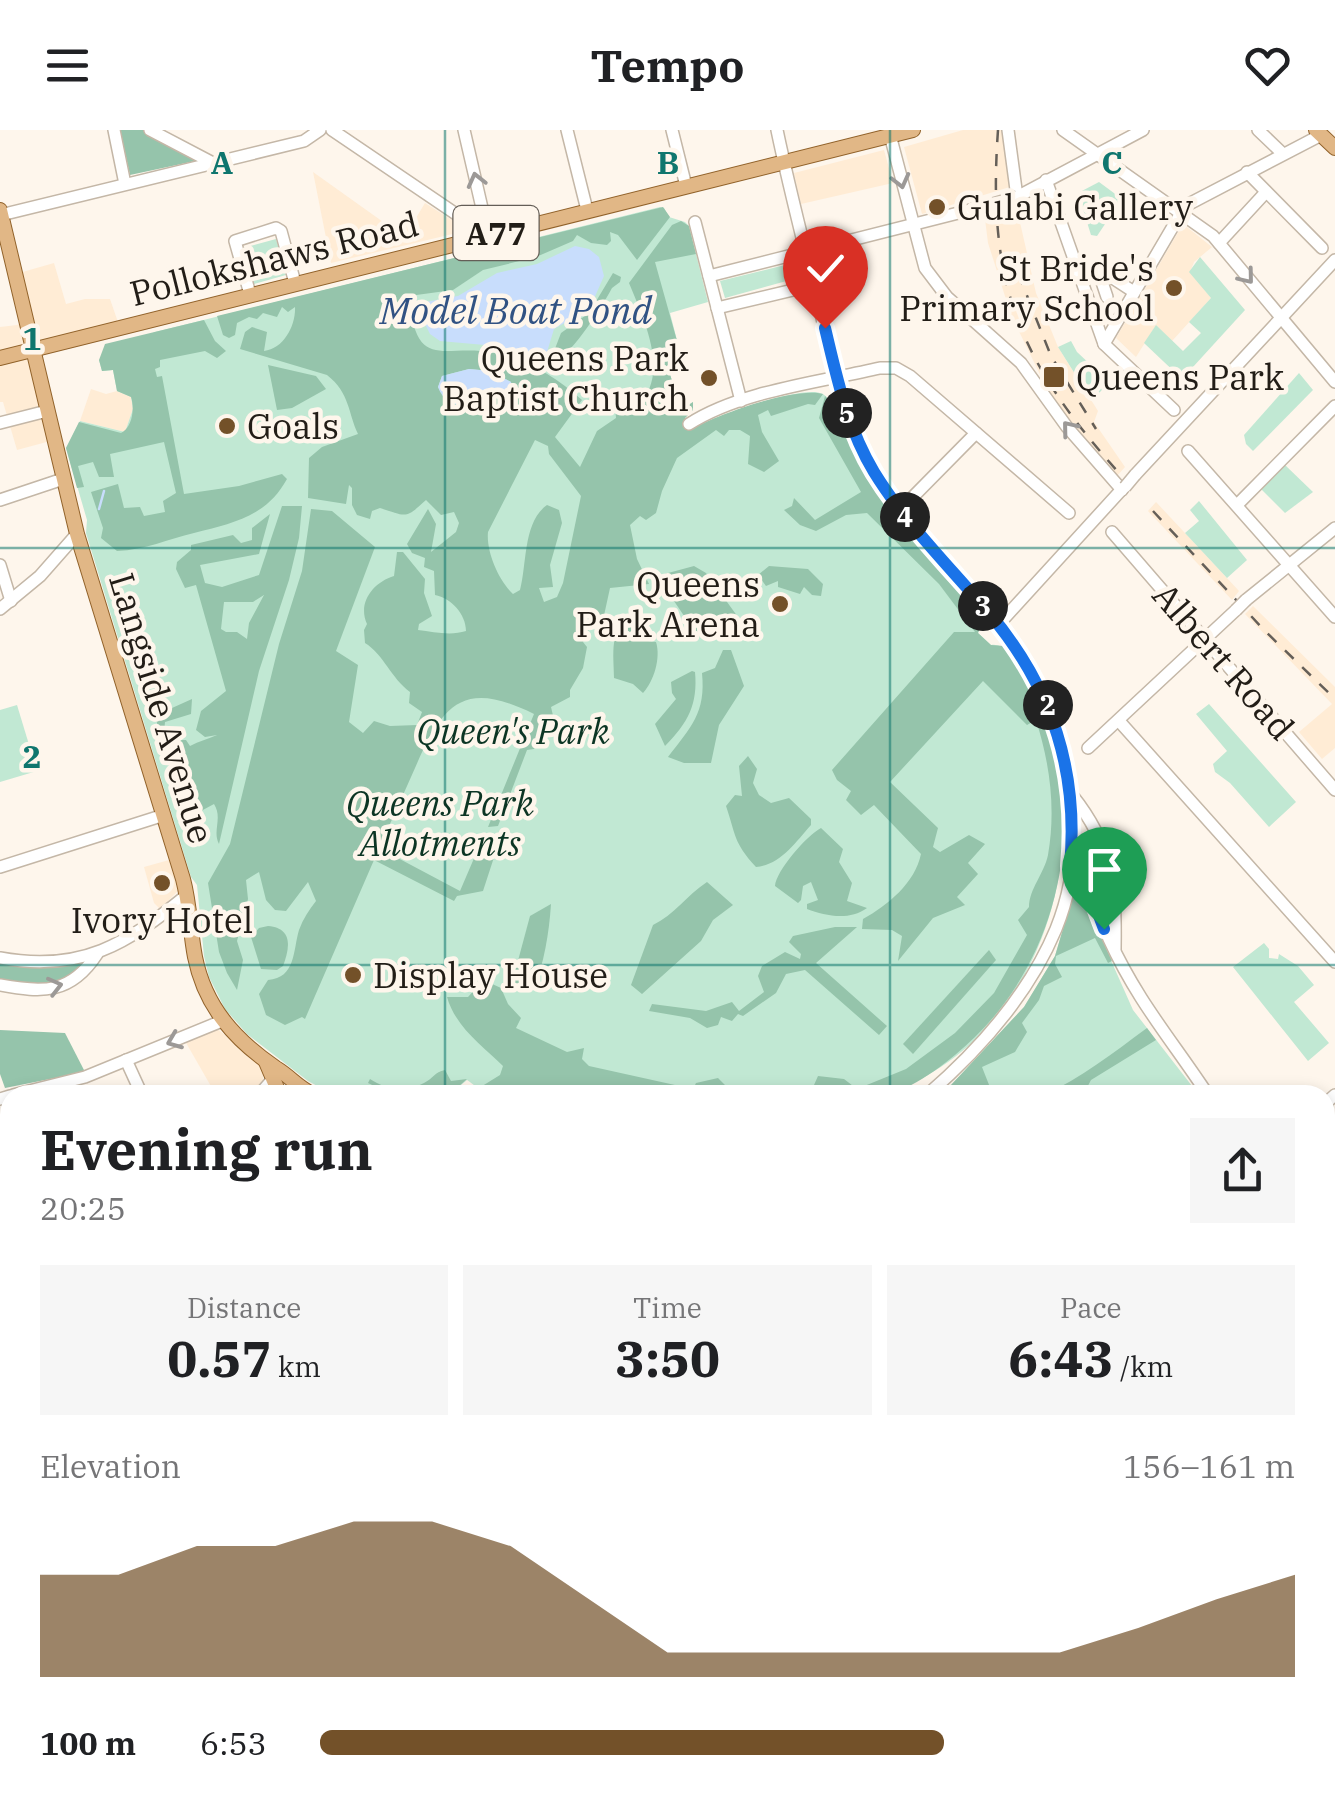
<!DOCTYPE html>
<meta charset="utf-8">
<style>
:root{--surface:#fff;--page:#f6f6f6;--text:#202124;--muted:#757577;--accent:#735129}
body{margin:0;font-family:"IBM Plex Serif",serif;background:var(--page);color:var(--text);height:100vh;display:flex;flex-direction:column;font-size:38px;white-space:nowrap}
*{box-sizing:border-box;margin:0}
p{font-size:32px;color:var(--muted)}
.icon{flex:none;width:55px;height:55px;fill:none;stroke:currentColor;stroke-width:2;stroke-linecap:round;stroke-linejoin:round}
.map{position:relative;flex:1;overflow:hidden}
.details{position:absolute;left:0px;top:955px;width:1335px;height:715px;display:flex;flex-direction:column;background:var(--surface);border-radius:30px 30px 0 0;box-shadow:0 5px 15px #0003}
.details>*{flex:none}
.pin{position:absolute;display:grid;place-items:center;width:85px;height:85px;color:#fff;margin:-102px -42px;border-radius:50% 50% 50% 0;rotate:-45deg;box-shadow:0 0 10px #0007}
.pin .icon{rotate:45deg}
.km{position:absolute;width:50px;height:50px;margin:-25px;border-radius:50%;background:#222;color:#fff;font-size:28px;line-height:50px;text-align:center}
.round{display:grid;place-items:center;flex:none;width:105px;height:105px;border-radius:0px;background:var(--page)}
.summary{display:flex;align-items:center;justify-content:space-between;height:170px;padding:0 40px}
h1{font-size:55px;font-weight:700;line-height:75px}
.stats{display:grid;grid-template-columns:repeat(3,1fr);gap:15px;height:170px;padding:10px 40px}
.stats div{display:grid;align-content:center;border-radius:0px;background:var(--page);text-align:center}
.stats b{font-size:50px;font-weight:700}
.stats small{font-size:28px;font-weight:400}
.stats p{font-size:28px}
.chart{height:280px;padding:20px 40px}
.chart p{display:flex;justify-content:space-between}
.chart svg{width:100%;height:180px;margin-top:10px;fill:var(--accent);opacity:.7}
ul{padding:0 40px;list-style:none;font-size:32px}
li{display:grid;grid-template-columns:160px 120px 1fr;align-items:center;height:75px}
li i{height:25px;border-radius:12px;background:var(--accent)}
header{display:flex;justify-content:space-between;align-items:center;height:130px;padding:0 40px;background:var(--surface);font-size:45px;font-weight:700}
.map>svg:first-child{display:block}
.built{fill:#ffecd5}
.green{fill:#c1e8d3}
.forest{fill:#95c4ab;fill-rule:evenodd}
.water{fill:#c8ddfc}
.lines{fill:none;stroke-linecap:round;stroke-linejoin:round}
.stream{stroke:#c8ddfc;stroke-width:2.5}
.minor-casing{stroke:#c4b7a7;stroke-width:14}
.major-casing{stroke:#91622a;stroke-width:16}
.minor{stroke:#fff;stroke-width:11}
.major{stroke:#e1b786;stroke-width:14}
.rail{stroke:#655f58;stroke-width:2.5;stroke-dasharray:12 12;stroke-linecap:butt}
.minor-bridge-casing{stroke:#c4b7a7;stroke-width:14;stroke-linecap:butt}
.minor-bridge{stroke:#fff;stroke-width:11}
.oneway{stroke:#9c9997}
.route-casing{stroke:#fff;stroke-width:20}
.route{stroke:#1a73e8;stroke-width:12}
.grid{fill:none;stroke:#0f766e;stroke-width:2.5;stroke-opacity:0.55}
.poi-dot{fill:#735129;stroke:#fef6ec;stroke-width:4}
.labels{text-anchor:middle;dominant-baseline:central;stroke-width:9;stroke-linejoin:round;paint-order:stroke}
.shield{fill:#fef6ec;stroke:#645e57;stroke-width:2.5}
.shield-label{font-size:32px;font-weight:bold;fill:#221d17}
.poi-label{font-size:35px;fill:#221d17;stroke:#fef6ec;text-anchor:start}
.street-label{font-size:35px;fill:#221d17;stroke:#fef6ec}
.park-label{font-size:35px;font-style:italic;fill:#0c3524;stroke:#fef6ec}
.water-label{font-size:38px;font-style:italic;fill:#315283;stroke:#fef6ec}
.grid-label{font-size:32px;text-anchor:middle;font-weight:bold;fill:#0f766e;stroke:#fef6ec;stroke-width:9;stroke-linejoin:round;paint-order:stroke}
</style>
<header><svg class="icon" aria-label="menu" viewBox="0 0 24 24"><path d="M4 6h16M4 12h16M4 18h16"/></svg>Tempo<svg class="icon" aria-label="heart" viewBox="0 0 24 24"><path d="M12 20l-8-8c-3-5 5-10 8-4 3-6 11-1 8 4z"/></svg></header>
<div class="map">
<svg width="1335" height="1670" viewBox="0 0 1335 1670">
<rect width="100%" height="100%" fill="#fef6ec"/>
<g class="built">
<path d="M963,0H1005L1013,56L922,84L904,17Z"/>
<path d="M884,20L893,53L801,74L794,43Z"/>
<path d="M313,42L400,104L406,96L410,98L425,73L458,94L461,102L331,133Z"/>
<path d="M1017,79L1036,163L1058,217L1098,281L1094,292L1125,337L1117,346L1051,267L1011,185L988,113L985,89Z"/>
<path d="M1183,94L1212,117L1194,132L1190,142L1211,168L1172,211L1156,195L1136,227L1116,208Z"/>
<path d="M54,133L66,174L85,169H110L120,198L36,221L54,310L17,320L3,272H0V197L17,195L29,187L19,143Z"/>
<path d="M91,259L106,264L117,261L131,267L133,279L125,302L80,291Z"/>
<path d="M1156,372L1239,461L1232,470L1148,381Z"/>
<path d="M1253,476L1335,557V618L1322,629L1299,602L1332,574L1245,484Z"/>
<path d="M169,730L178,761L160,779L154,773L144,737Z"/>
<path d="M215,897L263,937V955L216,965L185,911Z"/>
</g>
<g class="green">
<path d="M1099,52L1122,69L1097,106L1091,105L1078,63Z"/>
<path d="M660,77L664,78L669,87L685,92L689,96L708,172L670,183L679,218L669,241L681,280L693,272V280L685,288L691,298C713,289 802,253 823,264C838,273 854,322 863,339C891,393 939,439 979,484L981,495L978,503L991,515C1007,513 1014,530 1022,542C1111,683 1052,907 888,963C871,969 846,965 827,965C777,965 726,965 676,965C635,965 595,957 555,956C532,955 509,962 487,960C479,960 473,954 467,950L449,965H334L308,951L247,904L225,879L209,847L204,826L197,755L191,747L86,403L87,390L66,318L80,291L125,302L133,279L131,267L117,261L113,240L102,241L99,230L155,202Z"/>
<path d="M276,109L286,145L254,154L243,118Z"/>
<path d="M1200,127L1245,180L1182,249L1144,213L1156,195L1183,221L1201,203L1189,192L1211,168L1189,142Z"/>
<path d="M797,132L801,147L725,168L720,151Z"/>
<path d="M1071,211L1077,222L1109,252L1092,271L1058,217Z"/>
<path d="M1299,243L1313,260L1253,321L1246,314L1244,305Z"/>
<path d="M1285,335L1313,362L1285,383L1261,359Z"/>
<path d="M1199,371L1247,430L1227,448L1185,403L1199,391L1190,380Z"/>
<path d="M1209,574L1296,672L1269,697L1230,653L1215,642L1213,634L1227,621L1196,584Z"/>
<path d="M17,575L37,641L0,652V580Z"/>
<path d="M1074,762L1082,765L1133,880L1199,965H942L1024,877L1055,826Z"/>
<path d="M1264,813L1269,819V828L1278,829L1279,824L1298,836L1314,855L1294,872L1329,913L1308,931L1233,837Z"/>
</g>
<g class="forest">
<path d="M120,0H143L200,30L130,45Z"/>
<path d="M663,77L670,87L637,130L618,105L610,102L611,111L607,115L591,113L577,105L573,111L536,127L483,140L453,160L409,166C416,245 444,212 494,223C529,230 556,247 582,270L555,307L580,337L597,301L616,288L614,264L643,269C668,238 642,185 629,153L672,95L681,91L689,96L696,124L655,132L679,218L669,241L681,280L693,272V280L685,288L692,299C719,284 793,257 823,264L815,275L808,274L771,286L768,280L758,285L762,302L779,331L764,342L748,334L750,306L740,300H729L724,306L716,300L677,328L662,361L656,383L646,390L640,386L630,395L637,429L649,454L610,458L603,490L588,501L583,512L587,517L583,538L570,560V567L551,577L555,594L534,619L527,620L498,696L488,697L534,584C463,549 443,574 415,638C403,665 391,692 379,718L460,761L484,705L499,712L483,761L457,766L454,771L374,730L305,889L302,887L285,895L266,885L259,864L268,850C296,848 293,820 299,800C303,789 309,780 316,771L308,752L286,781L275,780L266,770L259,742L246,750L248,769L237,811L243,830L237,860L227,843L219,822L208,753L230,714L279,514L302,441L311,379L332,381L375,417L336,521L358,535L349,592L363,603L374,591L390,596L417,595L422,582L409,573L410,562C391,548 384,525 365,513L364,500L367,494C357,472 374,452 394,446L397,422H403L425,449L424,463L432,486L419,494L418,500C434,502 451,506 466,501C466,484 451,468 435,465L434,441L424,437L425,428L412,423L407,414L428,379L436,394L431,422L456,402L459,393L454,382L441,385L426,370C405,389 408,387 380,378L372,381L370,389L357,385L352,375V358L349,355L346,374L308,368L309,328L322,317L358,304C348,283 350,263 327,245L240,219L245,202L252,197L267,202L264,221C284,219 296,195 295,177L288,182L282,177L277,187L263,183L257,189L249,187L237,193L235,205L229,208L223,205L217,186ZM469,239L491,241L511,252C488,267 455,293 438,257L442,246ZM535,310L548,316L549,324L581,366L563,453L557,467L544,472L539,458L553,457L550,435L562,393L559,380L547,375C523,392 527,434 520,460L513,464C498,450 486,421 488,402Z"/>
<path d="M613,143L621,147L620,152L612,158C600,180 569,229 548,237L561,203L589,183Z"/>
<path d="M204,190L215,211L226,221L217,228L205,221L160,230V237L155,239L157,247L162,246L184,364L239,356L282,344L287,349C266,387 233,393 194,403C168,409 145,420 117,421L101,408L103,398L91,362L118,354L124,378L140,377L144,386L165,382L163,371L176,363L164,312L110,324L114,347H99L93,332L78,336L84,357L77,358L66,318L79,292L121,303C132,298 135,279 131,267L117,261L113,240L102,241L99,230L105,214Z"/>
<path d="M268,235L316,246L326,259L292,278L277,280Z"/>
<path d="M825,266C846,288 855,329 873,356C903,403 943,443 979,484L981,495L978,503L991,515L1004,516C1097,631 1078,806 975,907C951,930 919,956 886,965C864,970 825,965 801,965V962L814,955L818,946L844,949L857,959L906,939L955,903L994,863L1027,805L1018,790L1029,777C1029,759 1044,744 1048,725C1056,679 1050,634 1036,590L1027,595L983,551L890,652L938,698L933,717L940,722L969,705L985,714L968,733L978,744L957,767L965,775L933,788L898,831L902,806L892,800L862,799L863,789C888,775 915,753 921,724L874,675L861,685L846,670L851,661L837,650L832,640L954,502H975L939,454L867,383L846,385L816,401L800,395L784,380L792,376L794,368L815,390L861,362L819,288Z"/>
<path d="M282,376H302L299,408L289,450L259,541L219,714C212,701 223,688 214,674L188,688L184,685L155,586L171,582L172,578L192,569L191,584L165,592L164,602L175,610H186L190,616C199,611 208,609 217,605L205,607L196,600L201,581L226,561L196,455L185,458L176,439L177,432L191,420V415L233,405L241,413L252,410V398L270,384L259,424L200,435L205,453L222,457L259,445ZM264,465L249,493L247,509L237,502H226L221,499L224,472H253Z"/>
<path d="M694,436L706,443L743,494L737,499L719,490L695,502L657,446Z"/>
<path d="M769,436L808,439L823,454L821,466L812,465L804,457L800,464L778,457V451L766,456L758,445Z"/>
<path d="M633,486L642,487L647,496L648,511L656,512C661,528 654,551 643,563L633,554L614,548C614,525 608,497 633,486Z"/>
<path d="M723,520H731L744,556L719,595L711,633H684L668,627C691,597 706,583 702,543L715,538Z"/>
<path d="M692,541L695,542C698,574 688,593 665,616L655,594L676,569L672,563L671,552Z"/>
<path d="M748,626L757,639L753,653L759,665L771,673L789,668L811,689V695C795,713 780,735 756,737C733,712 736,705 726,676L735,665L742,666L739,636Z"/>
<path d="M821,698L843,719L839,732L852,753L847,771L867,778C849,791 826,786 807,779V774L818,770L811,752L803,756L801,770L798,773L775,756C776,741 807,705 821,698Z"/>
<path d="M707,752L733,775L713,790L701,811L642,864L631,855L653,795C674,785 687,765 707,752Z"/>
<path d="M1074,762L1082,765L1112,831L1108,833L1095,808L1056,826L1055,834L1062,847L1044,856L1039,870L1022,893L1027,902L1015,922L982,937L993,965H966L951,955L1024,877L1055,826Z"/>
<path d="M551,774C549,804 544,832 534,859L523,862L512,853L530,786Z"/>
<path d="M268,796C293,798 290,818 283,836L277,840L261,839L251,807L259,798Z"/>
<path d="M835,797H857L816,833L887,896L879,905L805,840L786,844L776,863L743,886L738,884L732,891L721,887L718,895L707,898L690,888L649,881L652,874L706,881L732,872L739,881L764,862L758,846L762,836L785,822L800,829L801,824L789,812L793,806Z"/>
<path d="M989,820L996,830L913,924L903,914Z"/>
<path d="M0,832L34,836L86,833C59,857 35,857 0,852Z"/>
<path d="M490,853L501,858L508,874L521,888L516,898L567,922L584,918L582,929L589,936L693,959L696,953L718,948L727,957V965H640L555,956L482,960L479,958L500,945L503,936C483,916 456,898 447,867H468L478,856Z"/>
<path d="M1147,898L1156,910L1091,950L1083,965H1044C1081,948 1113,923 1147,898Z"/>
<path d="M0,900L65,903L85,942L5,958L0,944Z"/>
<path d="M445,940L451,951L467,949L449,965H393L368,953L370,949C387,960 405,963 424,953C434,948 434,942 445,940Z"/>
</g>
<g class="water">
<path d="M575,116L589,119L599,127L604,146L593,171L582,183L554,199L547,222L538,230L496,216L440,211L430,204L417,178L420,173L458,166L497,143L537,134Z"/>
<path d="M469,239L491,241L511,252L512,257C494,274 449,289 438,257L442,246Z"/>
</g>
<g class="lines">
<path class="stream" d="M99,379L104,361"/>
<defs>
<g id="minor">
<path d="M114,0L125,54"/>
<path d="M150,0L213,33"/>
<path d="M332,0L456,84L469,95L475,108"/>
<path d="M464,0L482,78L480,86L469,95"/>
<path d="M567,0L587,80"/>
<path d="M672,0L686,56"/>
<path d="M777,0C790,62 806,123 821,184C832,228 839,274 859,314C896,390 963,444 1012,512C1069,592 1094,705 1056,799C1029,864 979,920 927,965"/>
<path d="M1008,0L1017,67L1143,0"/>
<path d="M1063,0L1213,106L1335,252"/>
<path d="M1258,0L1282,23"/>
<path d="M890,5L925,138L947,167L1021,233L1067,297L1122,360"/>
<path d="M1247,42L1322,118"/>
<path d="M1046,50L1104,214L1174,280"/>
<path d="M1,85L304,11L320,0"/>
<path d="M695,92L741,271"/>
<path d="M1219,113L1266,62"/>
<path d="M709,146L986,76"/>
<path d="M250,164L235,111L276,98L281,101L295,153"/>
<path d="M1107,167L1099,143L1108,145L1134,162"/>
<path d="M717,178L814,155"/>
<path d="M1104,214L1185,76L1321,5"/>
<path d="M0,293L47,281"/>
<path d="M689,294C740,261 820,252 880,238H896L910,246L1069,383"/>
<path d="M1188,321L1335,487"/>
<path d="M1135,345L1335,130"/>
<path d="M0,370L63,349"/>
<path d="M1237,375L1335,276"/>
<path d="M900,380L976,303"/>
<path d="M1112,402L1335,660"/>
<path d="M0,435L11,471"/>
<path d="M1246,470L1335,398"/>
<path d="M0,479L40,446L77,404"/>
<path d="M999,494L1124,357"/>
<path d="M1119,591L1335,832"/>
<path d="M1088,618L1236,480"/>
<path d="M1072,665C1113,716 1116,756 1115,819"/>
<path d="M1070,736C1092,747 1099,787 1109,809C1138,872 1171,909 1208,965"/>
<path d="M0,737L164,685"/>
<path d="M0,828C81,843 127,814 187,765"/>
<path d="M0,855C43,863 71,864 97,824"/>
<path d="M126,930L142,965"/>
<path d="M13,965L85,947L222,891"/>
<path d="M259,965L274,948"/>
<path d="M0,969L10,966"/>
<path d="M1325,983L1327,972L1335,965"/>
<path d="M0,1040L10,1037"/>
<path d="M0,1096L10,1093"/>
<path d="M1325,1128L1335,1126"/>
<path d="M1325,1190L1335,1227"/>
<path d="M0,1231L10,1227"/>
<path d="M1332,1272L1335,1285"/>
<path d="M0,1320L10,1316"/>
<path d="M1325,1404L1335,1406"/>
<path d="M0,1430L10,1445"/>
<path d="M1325,1473H1335"/>
<path d="M1325,1597L1335,1600"/>
<path d="M0,1624L6,1640L0,1647"/>
<path d="M150,1660L156,1670"/>
<path d="M246,1660L253,1670"/>
<path d="M342,1660L348,1670"/>
<path d="M440,1660L446,1670"/>
<path d="M565,1660L570,1670"/>
<path d="M837,1660L845,1670"/>
<path d="M1005,1660L1020,1670"/>
<path d="M1282,1660L1317,1670"/>
<path d="M762,1668L764,1670"/>
<path d="M454,1670L477,1660"/>
<path d="M658,1670L663,1660"/>
<path d="M674,1670L696,1660"/>
<path d="M914,1670L916,1660"/>
<path d="M1198,1670L1200,1660"/>
</g>
<g id="major">
<path d="M1316,0L1335,18"/>
<path d="M0,80L77,404L183,749C190,775 190,801 195,827C205,877 235,910 276,938C291,947 297,957 314,965"/>
<path d="M0,228L913,0"/>
<path d="M266,932L280,965"/>
<path d="M1325,1455H1335"/>
<path d="M705,1660L712,1670"/>
</g>
</defs>
<use href="#minor" class="minor-casing"/>
<use href="#major" class="major-casing"/>
<use href="#minor" class="minor"/>
<use href="#major" class="major"/>
<g class="rail">
<path d="M998,0C987,153 1018,230 1119,343"/>
<path d="M1018,143L1051,226L1096,299"/>
<path d="M1153,381L1265,501L1335,569"/>
<path d="M1325,1247L1335,1244"/>
<path d="M742,1670L744,1660"/>
</g>
<defs>
<g id="minor-bridge">
<path d="M986,76L1017,67"/>
<path d="M1125,357L1135,345"/>
<path d="M1236,480L1246,470"/>
</g>
</defs>
<use href="#minor-bridge" class="minor-bridge-casing"/>
<use href="#minor-bridge" class="minor-bridge"/>
</g>
<defs><path id="oneway-chevron" d="M-2-3.5L2.5 0L-2 3.5" fill="none" stroke-width="1.6" stroke-linecap="round" stroke-linejoin="round" transform="scale(2.5)"/></defs>
<g class="oneway">
<use href="#oneway-chevron" transform="translate(476 50) rotate(-104)"/>
<use href="#oneway-chevron" transform="translate(901 51) rotate(76)"/>
<use href="#oneway-chevron" transform="translate(1247 147) rotate(51)"/>
<use href="#oneway-chevron" transform="translate(1069 298) rotate(-129)"/>
<use href="#oneway-chevron" transform="translate(55 856) rotate(-14)"/>
<use href="#oneway-chevron" transform="translate(174 911) rotate(158)"/>
</g>
<g class="lines">
<defs>
<path id="route" d="M825,198C837,248 847,297 874,342C906,394 950,437 989,483C1051,556 1079,640 1070,736L1084,746L1104,799"/>
</defs>
<use href="#route" class="route-casing"/>
<use href="#route" class="route"/>
</g>
<path class="grid" d="M445,0V965M890,0V965M0,418H1335M0,835H1335M0,1252H10M1325,1252H1335M445,1660V1670M890,1660V1670"/>
<g class="poi-dot">
<circle cx="937" cy="77" r="10"/>
<circle cx="1174" cy="158" r="10"/>
<rect x="1042" y="235" width="24" height="24" rx="5"/>
<circle cx="709" cy="248" r="10"/>
<circle cx="227" cy="296" r="10"/>
<circle cx="780" cy="474" r="10"/>
<circle cx="162" cy="753" r="10"/>
<circle cx="353" cy="845" r="10"/>
</g>
<g class="labels">
<rect class="shield" x="453.5" y="76" width="85" height="54" rx="8"/>
<g class="shield-label">
<text x="496" y="103">A77</text>
</g>
<g class="poi-label">
<text x="957" y="77">Gulabi Gallery</text>
<text x="1154" y="138" text-anchor="end">St Bride's<tspan x="1154" dy="40">Primary School</tspan></text>
<text x="689" y="228" text-anchor="end">Queens Park<tspan x="689" dy="40">Baptist Church</tspan></text>
<text x="1076" y="247">Queens Park</text>
<text x="247" y="296">Goals</text>
<text x="760" y="454" text-anchor="end">Queens<tspan x="760" dy="40">Park Arena</tspan></text>
<text x="162" y="790" text-anchor="middle">Ivory Hotel</text>
<text x="373" y="845">Display House</text>
</g>
<g class="street-label">
<text transform="translate(274 128) rotate(-14)">Pollokshaws Road</text>
<text transform="translate(1224 531) rotate(49)">Albert Road</text>
<text transform="translate(162 578) rotate(73)">Langside Avenue</text>
</g>
<g class="park-label">
<text x="513" y="601">Queen's Park</text>
<text x="440" y="673">Queens Park<tspan x="440" dy="40">Allotments</tspan></text>
</g>
<g class="water-label">
<text x="516" y="179">Model Boat Pond</text>
</g>
</g>
<g class="grid-label">
<text x="222" y="44">A</text>
<text x="668" y="44">B</text>
<text x="1112" y="44">C</text>
<text x="32" y="220">1</text>
<text x="32" y="638">2</text>
</g>
</svg>
<div class="pin" style="left:1104px;top:799px;background:#1e9e55"><svg class="icon" aria-label="arrive" viewBox="0 0 24 24"><path d="M6 21V4h12l-3 4 3 4H6"/></svg></div>
<div class="pin" style="left:825px;top:198px;background:#d93025"><svg class="icon" aria-label="check" viewBox="0 0 24 24"><path d="M5 12l5 5 9-10"/></svg></div>
<b class="km" style="left:1048px;top:575px">2</b>
<b class="km" style="left:983px;top:476px">3</b>
<b class="km" style="left:905px;top:387px">4</b>
<b class="km" style="left:847px;top:283px">5</b>
<section class="details">
<div class="summary"><div><h1>Evening run</h1><p>20:25</p></div><a class="round"><svg class="icon" aria-label="share" viewBox="0 0 24 24"><path d="M12 15V3M7 8l5-5 5 5M5 13v7h14v-7"/></svg></a></div>
<div class="stats">
<div><p>Distance</p><b>0.57<small> km</small></b></div>
<div><p>Time</p><b>3:50</b></div>
<div><p>Pace</p><b>6:43<small> /km</small></b></div>
</div>
<div class="chart"><p><span>Elevation</span>156–161 m</p>
<svg viewBox="0 0 160 44" preserveAspectRatio="none"><path d="M0 44V19L10 19L20 12L30 12L40 6L50 6L60 12L70 25L80 38L90 38L100 38L110 38L120 38L130 38L140 32L150 25L160 19V44z"/></svg>
</div>
<ul>
<li><b>100 m</b>6:53<i style="width:64%"></i></li>
</ul>
</section>
</div>
